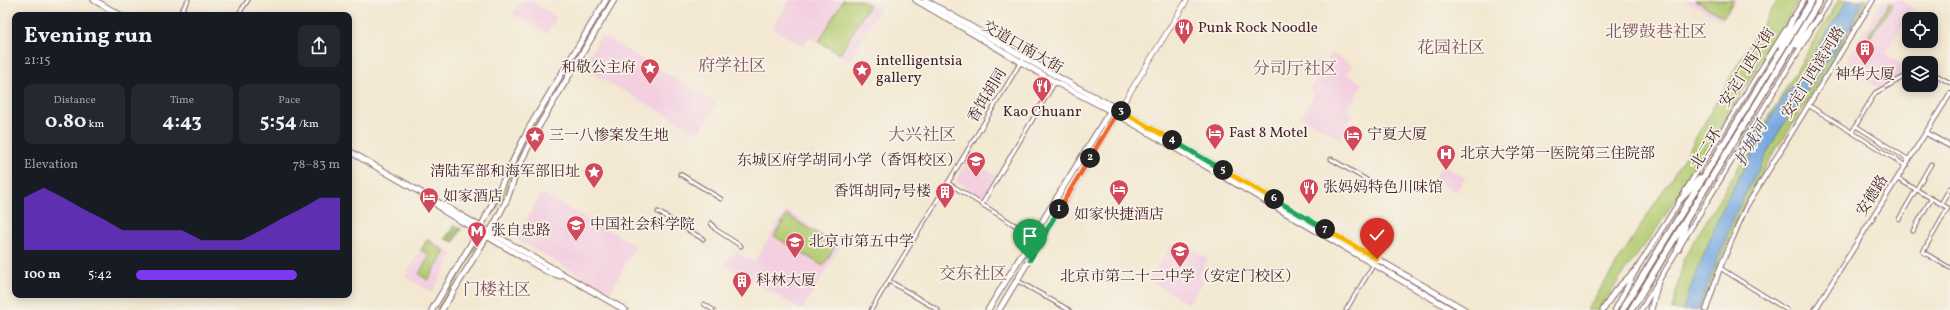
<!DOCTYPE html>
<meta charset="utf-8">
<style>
:root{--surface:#171b24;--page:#242831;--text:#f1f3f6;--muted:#9ea1a6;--accent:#7c3aed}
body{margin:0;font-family:Vollkorn,"Noto Serif SC",serif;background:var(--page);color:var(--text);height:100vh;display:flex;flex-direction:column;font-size:15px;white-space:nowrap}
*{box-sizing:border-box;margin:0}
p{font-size:13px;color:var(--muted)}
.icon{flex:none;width:22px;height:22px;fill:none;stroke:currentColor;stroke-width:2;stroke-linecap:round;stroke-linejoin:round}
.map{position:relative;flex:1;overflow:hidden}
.drawer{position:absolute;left:12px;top:12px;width:340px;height:286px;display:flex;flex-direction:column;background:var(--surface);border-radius:8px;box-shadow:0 2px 10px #0003}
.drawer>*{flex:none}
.fabs{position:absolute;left:1902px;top:12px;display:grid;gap:8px}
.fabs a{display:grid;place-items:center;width:36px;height:36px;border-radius:8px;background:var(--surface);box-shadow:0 2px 10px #0003;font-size:20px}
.pin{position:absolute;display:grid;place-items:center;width:34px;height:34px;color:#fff;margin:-41px -17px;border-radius:50% 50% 50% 0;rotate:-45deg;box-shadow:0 0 4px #0007}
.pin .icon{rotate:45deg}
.km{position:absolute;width:20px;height:20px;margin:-10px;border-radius:50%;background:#222;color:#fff;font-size:11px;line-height:20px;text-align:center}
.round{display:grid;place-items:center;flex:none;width:42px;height:42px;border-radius:8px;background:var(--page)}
.head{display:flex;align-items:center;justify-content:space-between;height:68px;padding:0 12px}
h1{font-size:22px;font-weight:700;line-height:30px}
.metrics{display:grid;grid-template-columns:repeat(3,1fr);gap:6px;height:68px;padding:4px 12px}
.metrics div{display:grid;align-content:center;border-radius:8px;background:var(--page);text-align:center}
.metrics b{font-size:20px;font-weight:700}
.metrics small{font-size:11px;font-weight:400}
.metrics p{font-size:11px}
.chart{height:112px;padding:8px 12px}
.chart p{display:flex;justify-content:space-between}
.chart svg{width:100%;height:72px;margin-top:4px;fill:var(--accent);opacity:.7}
ul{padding:0 12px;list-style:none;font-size:13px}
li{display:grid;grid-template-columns:64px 48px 1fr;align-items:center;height:30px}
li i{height:10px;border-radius:5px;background:var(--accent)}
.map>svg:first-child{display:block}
.built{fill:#f3cfe0}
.green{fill:#b3cb70;stroke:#7e754e}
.forest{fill:#8eaf62;stroke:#6c6746}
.water{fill:#76a8e1;stroke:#606486}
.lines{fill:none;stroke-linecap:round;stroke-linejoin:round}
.minor-casing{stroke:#856565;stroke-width:5}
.tertiary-casing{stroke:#856565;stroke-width:6}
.secondary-casing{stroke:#856565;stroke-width:6}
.primary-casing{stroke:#856565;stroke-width:7}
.trunk-casing{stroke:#856565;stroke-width:8}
.minor{stroke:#fff;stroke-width:3}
.tertiary{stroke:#fff;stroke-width:4}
.secondary{stroke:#fff;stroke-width:4.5}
.primary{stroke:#fff;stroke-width:5}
.trunk{stroke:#fff;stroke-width:5.5}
.split-1-casing{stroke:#fff;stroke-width:8}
.split-2-casing{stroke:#fff;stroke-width:8}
.split-3-casing{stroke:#fff;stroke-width:8}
.split-4-casing{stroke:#fff;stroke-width:8}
.split-5-casing{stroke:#fff;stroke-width:8}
.split-6-casing{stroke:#fff;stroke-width:8}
.split-7-casing{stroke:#fff;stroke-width:8}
.split-8-casing{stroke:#fff;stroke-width:8}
.split-1{stroke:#22a559;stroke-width:5}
.split-2{stroke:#f0652b;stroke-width:5}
.split-3{stroke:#f0652b;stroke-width:5}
.split-4{stroke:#f5b400;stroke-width:5}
.split-5{stroke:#22a559;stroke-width:5}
.split-6{stroke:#f5b400;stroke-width:5}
.split-7{stroke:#22a559;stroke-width:5}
.split-8{stroke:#f5b400;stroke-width:5}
.labels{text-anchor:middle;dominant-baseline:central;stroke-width:3.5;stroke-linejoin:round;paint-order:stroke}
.poi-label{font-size:15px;fill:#4a1f2b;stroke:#f7f3e8;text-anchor:start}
.street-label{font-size:15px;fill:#4a1f2b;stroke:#f7f3e8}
.water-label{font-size:16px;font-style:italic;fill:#594f6b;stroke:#f7f3e8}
.quarter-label{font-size:17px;fill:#83505f;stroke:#f7f3e8}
</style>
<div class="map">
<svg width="1950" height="310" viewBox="0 0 1950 310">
<rect width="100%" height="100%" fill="#f7f3e8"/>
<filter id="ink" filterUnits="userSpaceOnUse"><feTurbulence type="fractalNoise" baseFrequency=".025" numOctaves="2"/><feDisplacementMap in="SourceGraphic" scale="8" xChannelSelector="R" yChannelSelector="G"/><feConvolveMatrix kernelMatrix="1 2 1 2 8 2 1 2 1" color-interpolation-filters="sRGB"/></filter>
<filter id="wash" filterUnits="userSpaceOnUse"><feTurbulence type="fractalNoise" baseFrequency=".012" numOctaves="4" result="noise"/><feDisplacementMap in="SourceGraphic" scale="16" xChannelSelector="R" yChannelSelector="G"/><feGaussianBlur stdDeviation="0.9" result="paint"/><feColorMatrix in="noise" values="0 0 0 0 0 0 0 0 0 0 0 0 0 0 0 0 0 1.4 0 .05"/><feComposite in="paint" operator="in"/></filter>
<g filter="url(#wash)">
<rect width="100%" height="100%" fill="#f3e8d1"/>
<g class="built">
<path d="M522,0H533L532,2L557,17L547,34L513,14Z"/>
<path d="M790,0H865L880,9L849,61L809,37L803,46L772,28Z"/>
<path d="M1684,0H1736L1722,21Z"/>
<path d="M1883,0H1902L1914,8L1885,53L1907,69L1905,72L1878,88L1843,66Z"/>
<path d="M601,35L717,103L699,133L582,68Z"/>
<path d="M1332,53L1353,65L1347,74L1363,84L1347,110L1354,114L1340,138L1301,117L1315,94L1310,91L1317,79L1308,73L1316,60L1325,65Z"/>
<path d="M969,159L996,175L983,197L956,181Z"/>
<path d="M1443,164L1465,178L1456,192L1434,178Z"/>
<path d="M541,193L636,245L610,292L516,239Z"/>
<path d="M786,210L841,246L802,310L724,265L730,257L738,252L754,262Z"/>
<path d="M428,237L453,254L432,293L405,276Z"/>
<path d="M1172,243L1188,252L1191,248L1208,259L1198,276L1204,280L1188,304L1149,280Z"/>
</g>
<g class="green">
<path d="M843,0H861L869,5L840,54L819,42Z"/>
<path d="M1695,0H1734L1723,17Z"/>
<path d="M1778,0H1799L1656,230L1624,272L1599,310H1587L1686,155L1747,48Z"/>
<path d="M1839,0H1868L1814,91L1769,160L1739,215L1717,269L1703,310H1672L1684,258Z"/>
<path d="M1889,3L1892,5L1870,37L1869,35Z"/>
<path d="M526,145L505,194L494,213L493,212Z"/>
<path d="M787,215L836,245L823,266L774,236Z"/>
<path d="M427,240L445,251L428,280L419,274L430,255L421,250Z"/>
<path d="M477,242L479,243L439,310H437Z"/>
</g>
<path class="forest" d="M454,225L461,229L454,242L445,239Z"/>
<path class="water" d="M1847,0H1864L1850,27L1811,86L1798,102L1775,138L1736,212L1698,310H1682L1717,221L1731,191L1752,155L1760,135L1784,96L1801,75Z"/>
</g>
<g filter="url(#ink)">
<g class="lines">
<defs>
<g id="minor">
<path d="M179,15L188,0"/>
<path d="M238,15L248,0"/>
<path d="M1931,72L1950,83"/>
<path d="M1808,105L1906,166"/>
<path d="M1856,126L1909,160"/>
<path d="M1852,132L1875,93L1909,74"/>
<path d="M1331,159L1372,183"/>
<path d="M680,174L721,199"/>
<path d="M1898,179L1948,208L1923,252L1950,268"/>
<path d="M948,183L1040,241"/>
<path d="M982,204L1055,82"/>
<path d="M1941,204L1950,188"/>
<path d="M658,212L703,239"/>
<path d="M1899,219L1931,164"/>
<path d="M711,223L715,229L741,246"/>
<path d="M1913,231L1931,199"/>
<path d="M1720,268L1787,310"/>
<path d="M889,281L938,310"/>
<path d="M1018,281L1069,310"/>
<path d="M704,304L713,310"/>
<path d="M871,310L1022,60"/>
<path d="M1346,310L1374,264"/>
</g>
<g id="tertiary">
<path d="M1818,19L1830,0"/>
<path d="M1791,21L1804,0"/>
<path d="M1926,133L1950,146"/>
<path d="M1685,191L1786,29"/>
<path d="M1615,310L1636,270L1681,199"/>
<path d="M1641,310L1810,32"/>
<path d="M1706,310L1720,268L1746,207L1873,0"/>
<path d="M1815,310L1950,94"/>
</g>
<path id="secondary" d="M1119,110L1187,0"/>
<g id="primary">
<path d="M94,0L120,15"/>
<path d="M916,0L1055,82L1117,114L1452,310"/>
<path d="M925,0L1065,81L1129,115L1465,310"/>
<path d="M349,151L625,310"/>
<path d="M434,202L444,211L548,272L560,276"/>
<path d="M432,310L481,227L529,128L606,0"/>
<path d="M442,310L495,223L507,199L517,170L536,131L614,0"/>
<path d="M988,310L1110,111"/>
<path d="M999,310L1118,112"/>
<path d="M1603,310L1615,291L1636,270"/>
<path d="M1651,310L1658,282"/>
</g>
<g id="trunk">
<path d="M1797,45L1819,17"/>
<path d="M1781,46L1792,20"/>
<path d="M1680,200L1700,178"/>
<path d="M1678,249L1685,227"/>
<path d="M1622,310L1812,0"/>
<path d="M1631,310L1820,0"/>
</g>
</defs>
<use href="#minor" class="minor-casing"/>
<use href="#tertiary" class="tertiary-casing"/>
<use href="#secondary" class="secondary-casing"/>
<use href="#primary" class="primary-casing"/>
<use href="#trunk" class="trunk-casing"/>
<use href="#minor" class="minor"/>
<use href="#tertiary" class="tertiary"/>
<use href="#secondary" class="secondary"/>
<use href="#primary" class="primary"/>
<use href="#trunk" class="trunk"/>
</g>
</g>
<g class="lines" filter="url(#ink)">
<defs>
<path id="split-1" d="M1030,260L1059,209"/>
<path id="split-2" d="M1059,209L1090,158"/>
<path id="split-3" d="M1090,158L1119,110L1121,111"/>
<path id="split-4" d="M1121,111L1172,140"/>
<path id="split-5" d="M1172,140L1223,170"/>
<path id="split-6" d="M1223,170L1274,199"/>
<path id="split-7" d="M1274,199L1325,229"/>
<path id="split-8" d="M1325,229L1377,259"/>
</defs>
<use href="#split-1" class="split-1-casing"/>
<use href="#split-2" class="split-2-casing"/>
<use href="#split-3" class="split-3-casing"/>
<use href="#split-4" class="split-4-casing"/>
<use href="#split-5" class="split-5-casing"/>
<use href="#split-6" class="split-6-casing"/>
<use href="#split-7" class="split-7-casing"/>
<use href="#split-8" class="split-8-casing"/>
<use href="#split-1" class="split-1"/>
<use href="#split-2" class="split-2"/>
<use href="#split-3" class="split-3"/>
<use href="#split-4" class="split-4"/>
<use href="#split-5" class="split-5"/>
<use href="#split-6" class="split-6"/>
<use href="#split-7" class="split-7"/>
<use href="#split-8" class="split-8"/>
</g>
<defs>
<symbol id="restaurant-pin" viewBox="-11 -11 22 30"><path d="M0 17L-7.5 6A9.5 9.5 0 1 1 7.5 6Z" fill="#d1495b" stroke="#f7f3e8"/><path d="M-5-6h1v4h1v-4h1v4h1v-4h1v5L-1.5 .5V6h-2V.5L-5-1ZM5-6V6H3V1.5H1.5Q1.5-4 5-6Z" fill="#fff"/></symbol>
<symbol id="building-pin" viewBox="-11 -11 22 30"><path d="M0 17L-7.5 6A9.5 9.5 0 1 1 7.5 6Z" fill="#d1495b" stroke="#f7f3e8"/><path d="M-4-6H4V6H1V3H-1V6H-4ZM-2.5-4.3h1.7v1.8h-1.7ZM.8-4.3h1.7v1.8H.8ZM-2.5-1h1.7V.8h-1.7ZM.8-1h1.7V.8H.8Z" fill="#fff"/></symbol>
<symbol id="sight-pin" viewBox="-11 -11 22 30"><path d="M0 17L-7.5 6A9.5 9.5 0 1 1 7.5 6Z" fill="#d1495b" stroke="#f7f3e8"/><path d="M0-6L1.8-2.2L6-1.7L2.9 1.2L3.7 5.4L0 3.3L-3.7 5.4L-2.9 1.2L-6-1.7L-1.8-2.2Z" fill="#fff"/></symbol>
<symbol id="hotel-pin" viewBox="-11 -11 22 30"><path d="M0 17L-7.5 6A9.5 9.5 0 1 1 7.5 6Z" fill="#d1495b" stroke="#f7f3e8"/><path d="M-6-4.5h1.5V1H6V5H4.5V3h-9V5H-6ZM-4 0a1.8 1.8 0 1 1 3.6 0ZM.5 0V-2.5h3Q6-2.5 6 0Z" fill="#fff"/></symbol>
<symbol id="hospital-pin" viewBox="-11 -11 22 30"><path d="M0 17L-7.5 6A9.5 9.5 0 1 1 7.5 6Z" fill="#d1495b" stroke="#f7f3e8"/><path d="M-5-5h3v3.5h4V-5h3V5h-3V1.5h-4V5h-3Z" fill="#fff"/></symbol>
<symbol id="school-pin" viewBox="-11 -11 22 30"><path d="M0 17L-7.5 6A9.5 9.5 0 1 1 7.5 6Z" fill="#d1495b" stroke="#f7f3e8"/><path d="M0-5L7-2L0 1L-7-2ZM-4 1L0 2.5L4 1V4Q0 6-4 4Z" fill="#fff"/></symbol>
<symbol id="university-pin" viewBox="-11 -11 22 30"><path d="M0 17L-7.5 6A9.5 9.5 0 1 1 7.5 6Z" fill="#d1495b" stroke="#f7f3e8"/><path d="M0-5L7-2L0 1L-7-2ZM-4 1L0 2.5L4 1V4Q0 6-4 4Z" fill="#fff"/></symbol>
<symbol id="metro-pin" viewBox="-11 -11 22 30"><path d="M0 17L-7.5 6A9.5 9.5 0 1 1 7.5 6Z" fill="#d1495b" stroke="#f7f3e8"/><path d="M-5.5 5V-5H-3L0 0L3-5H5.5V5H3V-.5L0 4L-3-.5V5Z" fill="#fff"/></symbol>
</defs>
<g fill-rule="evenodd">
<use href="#restaurant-pin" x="1173" y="17" width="22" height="30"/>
<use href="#building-pin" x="1854" y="38" width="22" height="30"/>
<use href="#sight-pin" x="639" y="57" width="22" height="30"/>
<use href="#sight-pin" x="851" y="59" width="22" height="30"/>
<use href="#restaurant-pin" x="1031" y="75" width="22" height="30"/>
<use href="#hotel-pin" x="1204" y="122" width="22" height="30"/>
<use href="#hotel-pin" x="1342" y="124" width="22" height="30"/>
<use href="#sight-pin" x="524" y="125" width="22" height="30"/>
<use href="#hospital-pin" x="1435" y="143" width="22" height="30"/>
<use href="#school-pin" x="965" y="150" width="22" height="30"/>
<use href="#sight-pin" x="583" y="161" width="22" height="30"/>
<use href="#restaurant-pin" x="1298" y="177" width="22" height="30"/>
<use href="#hotel-pin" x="1108" y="178" width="22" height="30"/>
<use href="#building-pin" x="934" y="181" width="22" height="30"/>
<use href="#hotel-pin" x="418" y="186" width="22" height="30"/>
<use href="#university-pin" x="565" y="214" width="22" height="30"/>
<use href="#metro-pin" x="466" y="220" width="22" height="30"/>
<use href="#school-pin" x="784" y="231" width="22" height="30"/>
<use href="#school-pin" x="1169" y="240" width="22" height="30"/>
<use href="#building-pin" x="731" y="270" width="22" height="30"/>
</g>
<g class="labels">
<g class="poi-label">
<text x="1198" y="28">Punk Rock Noodle</text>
<text x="876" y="61">intelligentsia<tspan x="876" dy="17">gallery</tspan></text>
<text x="636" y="68" text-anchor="end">和敬公主府</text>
<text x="1865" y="75" text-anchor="middle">神华大厦</text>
<text x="1042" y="112" text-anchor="middle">Kao Chuanr</text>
<text x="1229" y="133">Fast 8 Motel</text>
<text x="1367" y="135">宁夏大厦</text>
<text x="549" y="136">三一八惨案发生地</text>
<text x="1460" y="154">北京大学第一医院第三住院部</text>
<text x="962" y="161" text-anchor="end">东城区府学胡同小学（香饵校区）</text>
<text x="580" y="172" text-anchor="end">清陆军部和海军部旧址</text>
<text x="1323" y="188">张妈妈特色川味馆</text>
<text x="931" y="192" text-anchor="end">香饵胡同7号楼</text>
<text x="443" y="197">如家酒店</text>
<text x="1119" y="215" text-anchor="middle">如家快捷酒店</text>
<text x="590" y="225">中国社会科学院</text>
<text x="491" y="231">张自忠路</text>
<text x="809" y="242">北京市第五中学</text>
<text x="1180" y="277" text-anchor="middle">北京市第二十二中学（安定门校区）</text>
<text x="756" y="281">科林大厦</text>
</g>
<g class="street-label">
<text transform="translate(1022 48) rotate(30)">交道口南大街</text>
<text transform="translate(1748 68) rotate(-58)">安定门西大街</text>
<text transform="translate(1814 73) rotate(-58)">安定门西滨河路</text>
<text transform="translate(988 96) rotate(-59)">香饵胡同</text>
<text transform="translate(1707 149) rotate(-58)">北二环</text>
<text transform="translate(1873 196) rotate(-58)">安德路</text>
</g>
<g class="water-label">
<text transform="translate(1752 144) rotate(-61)">护城河</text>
</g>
<g class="quarter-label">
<text x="1656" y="32">北锣鼓巷社区</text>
<text x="1451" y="48">花园社区</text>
<text x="732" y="66">府学社区</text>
<text x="1295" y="69">分司厅社区</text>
<text x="922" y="135">大兴社区</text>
<text x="973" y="274">交东社区</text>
<text x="497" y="290">门楼社区</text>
</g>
</g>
</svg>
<div class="fabs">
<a><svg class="icon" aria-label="locate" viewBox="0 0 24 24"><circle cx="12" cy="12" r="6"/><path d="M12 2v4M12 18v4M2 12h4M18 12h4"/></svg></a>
<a><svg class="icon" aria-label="layers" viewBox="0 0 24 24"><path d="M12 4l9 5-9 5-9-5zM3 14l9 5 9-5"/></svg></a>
</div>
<div class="pin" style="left:1030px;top:260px;background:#1e9e55"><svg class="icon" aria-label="arrive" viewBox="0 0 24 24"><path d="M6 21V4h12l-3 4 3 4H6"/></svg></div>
<div class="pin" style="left:1377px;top:259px;background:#d93025"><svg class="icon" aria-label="check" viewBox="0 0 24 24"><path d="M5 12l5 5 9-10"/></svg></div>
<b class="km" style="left:1059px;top:209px">1</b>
<b class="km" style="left:1090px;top:158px">2</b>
<b class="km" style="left:1121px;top:111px">3</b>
<b class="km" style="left:1172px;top:140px">4</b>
<b class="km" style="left:1223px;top:170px">5</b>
<b class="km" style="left:1274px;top:199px">6</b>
<b class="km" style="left:1325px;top:229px">7</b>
<section class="drawer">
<div class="head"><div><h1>Evening run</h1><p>21:15</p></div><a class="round"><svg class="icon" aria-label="share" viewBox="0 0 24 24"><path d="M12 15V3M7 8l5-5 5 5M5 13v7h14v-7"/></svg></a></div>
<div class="metrics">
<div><p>Distance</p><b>0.80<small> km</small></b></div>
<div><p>Time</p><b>4:43</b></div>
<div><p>Pace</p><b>5:54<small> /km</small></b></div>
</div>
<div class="chart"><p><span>Elevation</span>78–83 m</p>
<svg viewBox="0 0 160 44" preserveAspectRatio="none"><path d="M0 44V12L10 6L20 12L30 19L40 25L50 32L60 32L70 32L80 32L90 38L100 38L110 38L120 32L130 25L140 19L150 12L160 12V44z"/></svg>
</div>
<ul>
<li><b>100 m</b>5:42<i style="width:79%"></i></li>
</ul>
</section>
</div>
